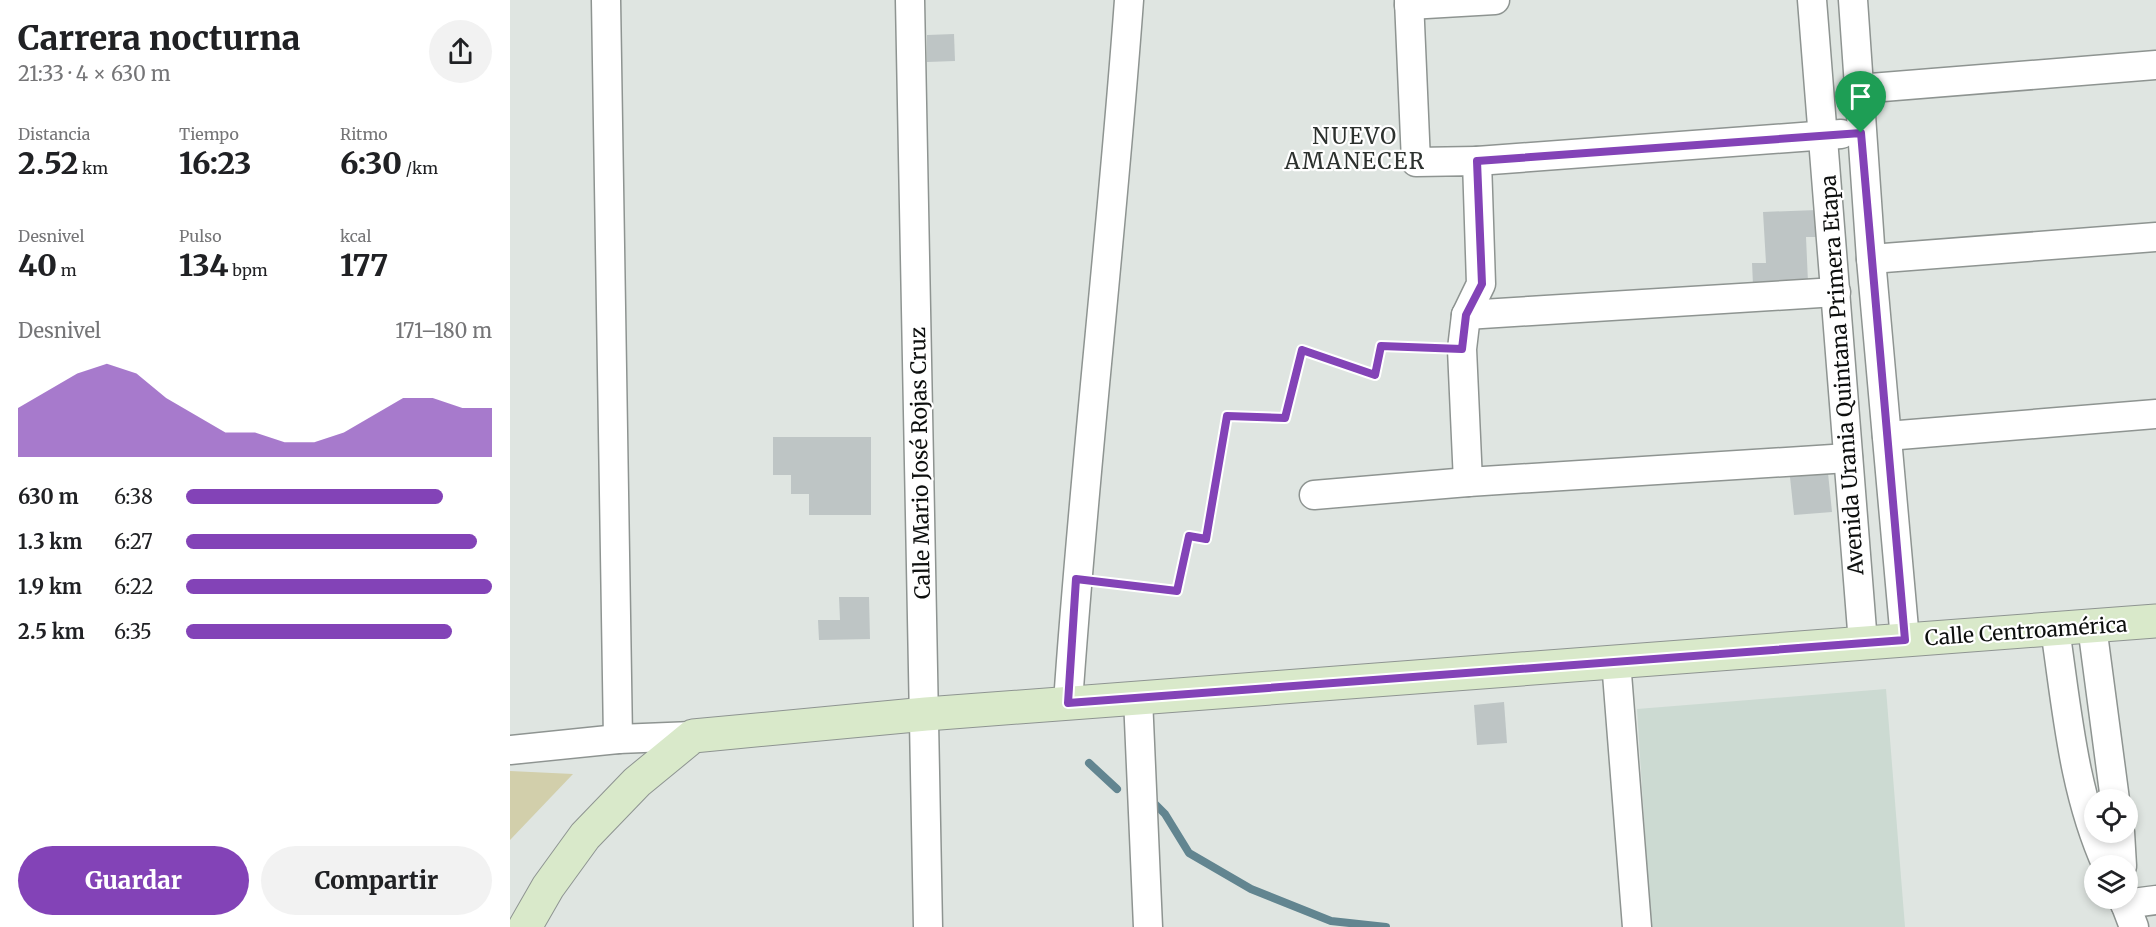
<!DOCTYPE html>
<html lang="es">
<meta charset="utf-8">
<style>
:root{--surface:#fff;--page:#f2f2f2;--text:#202124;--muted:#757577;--accent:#8343b7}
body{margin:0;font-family:Merriweather,serif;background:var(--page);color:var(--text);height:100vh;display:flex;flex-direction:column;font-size:22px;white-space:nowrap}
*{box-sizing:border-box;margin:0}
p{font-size:20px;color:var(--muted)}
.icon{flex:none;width:33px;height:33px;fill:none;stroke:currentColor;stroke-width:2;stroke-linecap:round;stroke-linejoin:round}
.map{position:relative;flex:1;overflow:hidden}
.sheet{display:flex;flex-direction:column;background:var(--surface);width:510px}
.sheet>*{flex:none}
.tools{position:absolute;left:1574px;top:789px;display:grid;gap:12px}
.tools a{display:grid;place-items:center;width:54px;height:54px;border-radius:50%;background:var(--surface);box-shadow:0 3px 9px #0003;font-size:30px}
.pin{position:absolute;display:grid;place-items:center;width:51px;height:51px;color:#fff;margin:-62px -26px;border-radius:50% 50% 50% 0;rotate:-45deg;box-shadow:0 0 6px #0007}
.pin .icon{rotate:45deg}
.round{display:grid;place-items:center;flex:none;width:63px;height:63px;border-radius:32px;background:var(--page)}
.summary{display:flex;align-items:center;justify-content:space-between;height:102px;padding:0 18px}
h1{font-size:33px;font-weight:800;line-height:45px}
.figures{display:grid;grid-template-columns:repeat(3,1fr);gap:9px;height:102px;padding:6px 18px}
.figures div{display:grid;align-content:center}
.figures b{font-size:30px;font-weight:800}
.figures small{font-size:16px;font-weight:400}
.figures p{font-size:16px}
.chart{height:168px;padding:12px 18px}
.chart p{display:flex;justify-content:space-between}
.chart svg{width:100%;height:108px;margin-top:6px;fill:var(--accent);opacity:.7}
.action{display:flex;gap:12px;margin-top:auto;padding:12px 18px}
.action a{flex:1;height:69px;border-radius:36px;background:var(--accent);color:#fff;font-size:24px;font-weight:800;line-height:69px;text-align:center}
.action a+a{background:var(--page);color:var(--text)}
ul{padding:0 18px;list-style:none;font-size:20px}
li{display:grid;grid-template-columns:96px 72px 1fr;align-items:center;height:45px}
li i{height:15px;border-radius:8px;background:var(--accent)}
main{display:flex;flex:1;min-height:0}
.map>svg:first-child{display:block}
.built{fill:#ccdad2}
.green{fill:#d2cfab}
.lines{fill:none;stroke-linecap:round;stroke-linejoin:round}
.stream{stroke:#628590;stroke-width:8}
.building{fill:#bec5c5}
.minor-casing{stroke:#8e9491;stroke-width:31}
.secondary-casing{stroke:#8e9491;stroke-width:35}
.path{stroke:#787c7a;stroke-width:4;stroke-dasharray:1.5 4.5;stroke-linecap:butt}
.minor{stroke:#fff;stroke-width:28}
.secondary{stroke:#d9e9ca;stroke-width:33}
.route-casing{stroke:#fff;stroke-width:12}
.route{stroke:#8343b7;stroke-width:8}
.labels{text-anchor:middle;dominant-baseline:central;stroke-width:4.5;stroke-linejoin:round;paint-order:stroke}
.street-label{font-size:21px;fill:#0d0f0e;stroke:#fff}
.neighbourhood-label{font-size:22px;letter-spacing:1.5px;fill:#2c312e;stroke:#fff}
</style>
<main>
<section class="sheet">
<div class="summary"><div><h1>Carrera nocturna</h1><p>21:33 · 4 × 630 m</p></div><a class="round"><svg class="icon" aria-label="share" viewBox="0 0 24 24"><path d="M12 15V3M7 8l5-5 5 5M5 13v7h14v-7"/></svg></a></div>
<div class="figures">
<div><p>Distancia</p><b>2.52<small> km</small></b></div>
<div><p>Tiempo</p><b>16:23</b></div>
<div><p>Ritmo</p><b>6:30<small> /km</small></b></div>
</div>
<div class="figures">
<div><p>Desnivel</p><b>40<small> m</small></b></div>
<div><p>Pulso</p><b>134<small> bpm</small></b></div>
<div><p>kcal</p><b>177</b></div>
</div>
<div class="chart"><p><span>Desnivel</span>171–180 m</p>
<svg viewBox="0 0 160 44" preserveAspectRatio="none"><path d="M0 44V24L10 17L20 10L30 6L40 10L50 20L60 27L70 34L80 34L90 38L100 38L110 34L120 27L130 20L140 20L150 24L160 24V44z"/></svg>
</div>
<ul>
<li><b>630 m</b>6:38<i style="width:84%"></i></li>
<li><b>1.3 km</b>6:27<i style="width:95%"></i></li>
<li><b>1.9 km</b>6:22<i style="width:100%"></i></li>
<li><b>2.5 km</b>6:35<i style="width:87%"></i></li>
</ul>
<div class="action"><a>Guardar</a><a>Compartir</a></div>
</section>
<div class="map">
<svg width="1646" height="927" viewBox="0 0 1646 927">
<rect width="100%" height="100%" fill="#dfe5e1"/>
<path class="built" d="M1376,689L1395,927H1141L1127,709Z"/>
<path class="green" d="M0,771L63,774L0,840Z"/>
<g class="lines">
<g class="stream">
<path d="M579,763L607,789"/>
<path d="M639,798L655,814L679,853L741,889L821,921L876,927"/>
</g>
</g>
<g class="building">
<path d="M444,34L445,61L417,62V35Z"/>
<path d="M1307,210L1309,237H1296L1298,282L1243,285L1242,263H1256L1253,212Z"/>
<path d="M263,437H361V515H299V494H281V475H263Z"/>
<path d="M1318,473L1322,512L1284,515L1280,477Z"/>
<path d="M329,597H359L360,639L309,640L308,620H330Z"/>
<path d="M994,702L997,743L967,745L964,705Z"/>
</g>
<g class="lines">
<defs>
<g id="minor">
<path d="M96,0L108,739"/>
<path d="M400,0L418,927"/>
<path d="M899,0L906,162L967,161L971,284L956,315L952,349L958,482"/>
<path d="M1302,0L1353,643"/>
<path d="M1343,0L1361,259L1395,640"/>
<path d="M899,5L985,0"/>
<path d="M1348,89L1646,65"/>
<path d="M967,161L1331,134"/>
<path d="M1361,259L1646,237"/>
<path d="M956,315L1326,292"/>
<path d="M1377,436L1646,414"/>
<path d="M804,495L958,482L1338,458"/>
<path d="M1582,626L1605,800"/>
<path d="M1545,629C1557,709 1563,791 1597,866"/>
<path d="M1106,661L1127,927"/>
<path d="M628,698L638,927"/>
<path d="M558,703C574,468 602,235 619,0"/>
<path d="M0,750L108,739L183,736"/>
<path d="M1610,832L1612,866"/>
<path d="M1613,898L1624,927"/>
<path d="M1615,898V904L1646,900"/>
</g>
<path id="secondary" d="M15,927L38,887L75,836L127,782L183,736L416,714L1646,621"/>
</defs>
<use href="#minor" class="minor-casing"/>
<use href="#secondary" class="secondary-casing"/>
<path class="path" d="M594,583L667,591L679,536L696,539L717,416L775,418L792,350L865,375L871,346L926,348"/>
<use href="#minor" class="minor"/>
<use href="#secondary" class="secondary"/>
</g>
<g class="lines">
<defs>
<path id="route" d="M1351,133L1395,640L558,703L566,579L667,591L679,536L696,539L717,416L775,418L792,350L865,375L871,346L952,349L956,315L972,284L967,161Z"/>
</defs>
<use href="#route" class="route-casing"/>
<use href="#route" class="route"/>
</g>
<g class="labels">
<g class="street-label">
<text transform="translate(1332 375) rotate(-94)">Avenida Urania Quintana Primera Etapa</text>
<text transform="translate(410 463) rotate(-91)">Calle Mario José Rojas Cruz</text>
<text transform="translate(1516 631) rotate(-4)">Calle Centroamérica</text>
</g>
<g class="neighbourhood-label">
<text x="845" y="136">NUEVO<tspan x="845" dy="25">AMANECER</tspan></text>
</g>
</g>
</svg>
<div class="tools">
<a><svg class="icon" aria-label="locate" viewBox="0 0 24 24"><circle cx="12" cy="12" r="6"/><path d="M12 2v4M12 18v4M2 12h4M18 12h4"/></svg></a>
<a><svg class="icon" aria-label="layers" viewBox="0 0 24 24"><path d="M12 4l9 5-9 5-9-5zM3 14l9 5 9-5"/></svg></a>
</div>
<div class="pin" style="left:1351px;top:133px;background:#1e9e55"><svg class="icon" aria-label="arrive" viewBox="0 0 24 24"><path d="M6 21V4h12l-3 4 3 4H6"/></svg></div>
</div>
</main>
